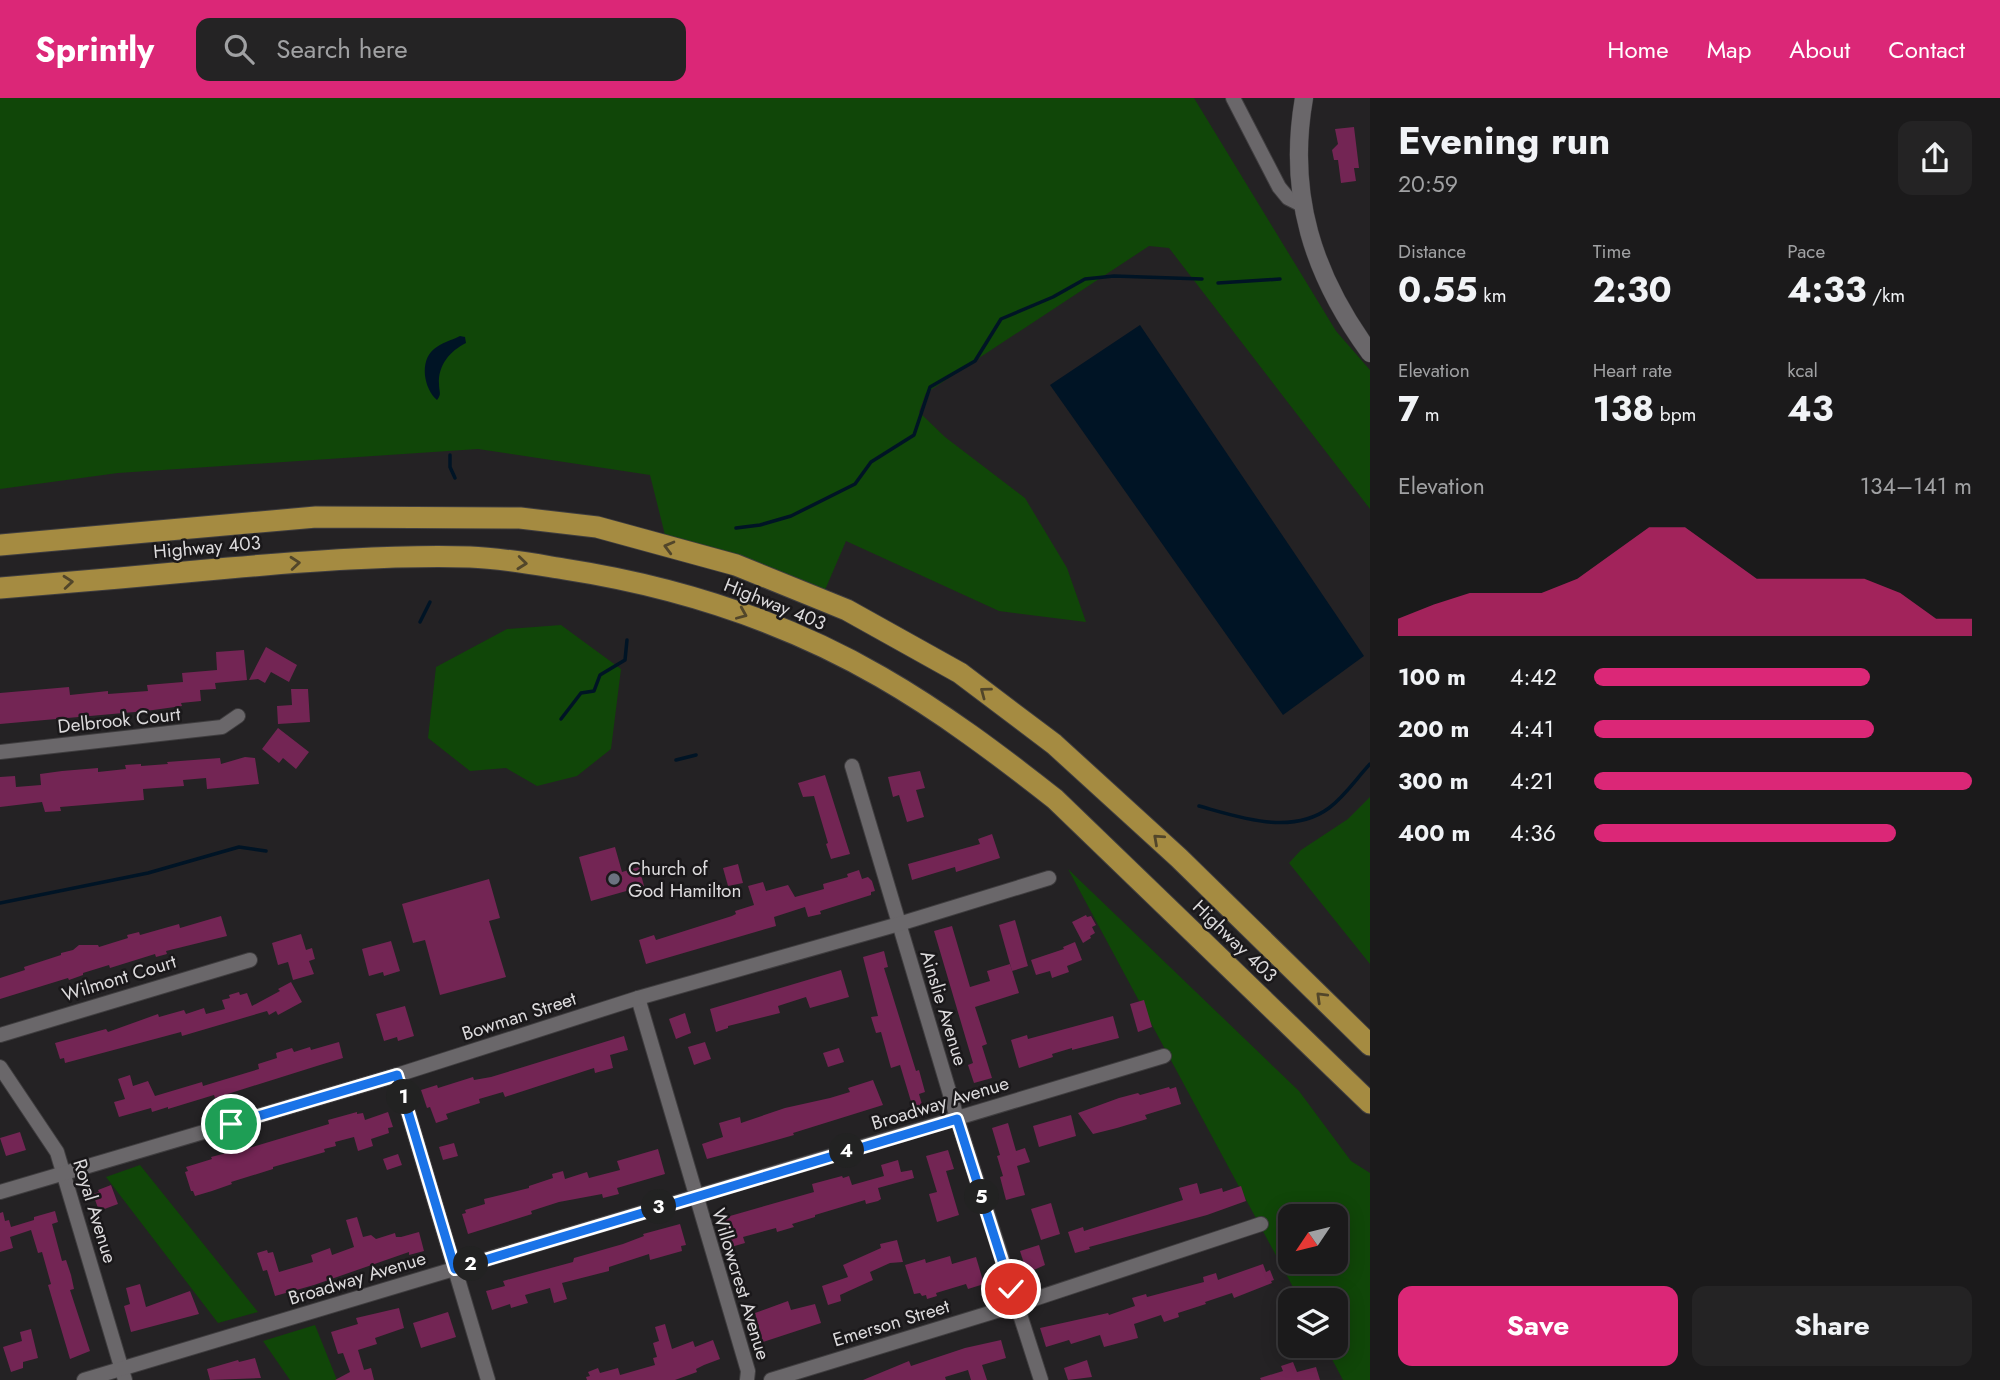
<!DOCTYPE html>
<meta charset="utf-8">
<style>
:root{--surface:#1b1a1b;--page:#242324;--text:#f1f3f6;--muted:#a0a1a3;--line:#39383a;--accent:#db2777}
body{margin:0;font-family:Jost,sans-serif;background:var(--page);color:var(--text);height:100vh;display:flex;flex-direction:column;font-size:26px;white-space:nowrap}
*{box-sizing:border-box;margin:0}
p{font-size:23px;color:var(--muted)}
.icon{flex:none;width:38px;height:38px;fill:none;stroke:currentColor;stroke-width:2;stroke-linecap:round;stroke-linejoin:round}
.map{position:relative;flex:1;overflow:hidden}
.drawer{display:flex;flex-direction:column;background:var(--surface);width:630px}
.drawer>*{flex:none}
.needle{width:46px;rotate:235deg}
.tools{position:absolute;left:1278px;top:1106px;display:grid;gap:14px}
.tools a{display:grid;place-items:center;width:70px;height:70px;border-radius:14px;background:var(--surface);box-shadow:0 4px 18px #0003,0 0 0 2px var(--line);font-size:35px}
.pin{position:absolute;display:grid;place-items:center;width:60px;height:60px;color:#fff;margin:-30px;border:4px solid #fff;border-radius:50%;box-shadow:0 2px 7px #0007}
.km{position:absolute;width:35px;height:35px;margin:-18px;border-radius:50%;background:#222;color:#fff;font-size:19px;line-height:35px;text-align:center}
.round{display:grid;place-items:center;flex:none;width:74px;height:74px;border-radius:14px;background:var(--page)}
.overview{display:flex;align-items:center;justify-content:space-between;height:119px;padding:0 28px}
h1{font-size:38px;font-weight:700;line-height:52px}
.stats{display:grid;grid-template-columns:repeat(3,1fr);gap:10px;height:119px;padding:7px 28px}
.stats div{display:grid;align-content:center}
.stats b{font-size:35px;font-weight:700}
.stats small{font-size:19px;font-weight:400}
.stats p{font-size:19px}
.chart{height:196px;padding:14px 28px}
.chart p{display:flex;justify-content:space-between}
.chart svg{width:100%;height:126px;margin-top:7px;fill:var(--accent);opacity:.7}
.cta{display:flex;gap:14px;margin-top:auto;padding:14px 28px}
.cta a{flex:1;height:80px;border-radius:14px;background:var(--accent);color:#fff;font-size:28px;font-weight:700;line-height:80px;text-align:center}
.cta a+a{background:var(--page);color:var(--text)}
ul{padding:0 28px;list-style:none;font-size:23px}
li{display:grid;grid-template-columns:112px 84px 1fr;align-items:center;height:52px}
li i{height:18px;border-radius:9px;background:var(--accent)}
header{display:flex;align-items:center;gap:42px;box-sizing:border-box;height:98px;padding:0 35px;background:var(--accent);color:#fff}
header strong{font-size:33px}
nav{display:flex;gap:38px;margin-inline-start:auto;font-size:24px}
.search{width:490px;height:63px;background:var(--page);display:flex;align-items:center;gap:18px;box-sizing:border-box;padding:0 24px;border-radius:14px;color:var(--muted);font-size:26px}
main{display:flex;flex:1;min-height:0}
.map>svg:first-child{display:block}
.green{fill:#104608;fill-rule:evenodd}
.water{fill:#001425}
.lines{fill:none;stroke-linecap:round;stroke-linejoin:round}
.stream{stroke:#001425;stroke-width:3.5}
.building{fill:#732554}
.minor-casing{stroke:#3f3d3f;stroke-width:16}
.tertiary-casing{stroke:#3f3d3f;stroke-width:19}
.motorway-casing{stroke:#3f3d3f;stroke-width:23}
.minor{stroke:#6a676a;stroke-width:14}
.tertiary{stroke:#6a676a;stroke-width:18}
.motorway{stroke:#a58b41;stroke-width:21}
.oneway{stroke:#52462a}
.route-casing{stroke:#fff;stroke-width:14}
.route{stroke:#1a73e8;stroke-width:9}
.worship-dot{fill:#6b7280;stroke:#1a181a;stroke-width:2.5}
.labels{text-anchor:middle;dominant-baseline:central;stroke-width:5;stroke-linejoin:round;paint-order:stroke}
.street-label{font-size:19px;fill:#dcdadc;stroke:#1a181a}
.poi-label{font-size:19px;fill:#dcdadc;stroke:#1a181a;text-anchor:start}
</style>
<header>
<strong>Sprintly</strong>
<div class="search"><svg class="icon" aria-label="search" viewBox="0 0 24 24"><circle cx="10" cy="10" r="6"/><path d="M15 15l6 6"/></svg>Search here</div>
<nav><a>Home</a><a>Map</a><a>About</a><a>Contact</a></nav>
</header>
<main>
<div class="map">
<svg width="1370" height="1282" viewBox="0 0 1370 1282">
<rect width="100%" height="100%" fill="#242224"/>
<g class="green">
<path d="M0,0H1194L1336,233L1370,272V411L1169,150L1149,148L926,295L919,314L945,339L1025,400L1067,470L1086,524L999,513L846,443L825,492L756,464L665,437L650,377L478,351L118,375L0,391Z"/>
<path d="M561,527L621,571L611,651L577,678L537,688L506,670L470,673L428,640L436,569L507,531Z"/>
<path d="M1370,699V866L1289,765L1301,752L1348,721Z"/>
<path d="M1068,771L1299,993L1351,1063L1370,1075V1282H1343L1325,1248H1335V1202H1300ZM1290,1118H1335V1164H1290Z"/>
<path d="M140,1067L258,1214L218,1225L106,1079Z"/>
<path d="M315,1227L337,1282H290L263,1243Z"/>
</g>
<g class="water">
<path d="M1140,227L1364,558L1283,617L1050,287Z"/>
<path d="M460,238L465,239L466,245C450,253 438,267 439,286C439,294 442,296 437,302C424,291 419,263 434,251C441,245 452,242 460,238Z"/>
</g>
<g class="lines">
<g class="stream">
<path d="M1218,185L1280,181"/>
<path d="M450,357V369L455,380"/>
<path d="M736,430L760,427L791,418L855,386L871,364L914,337L930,289L975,263L1001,221L1053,199L1085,181L1114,178L1202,181"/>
<path d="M420,524L430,504"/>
<path d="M561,621L581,595L594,593L600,577L625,562L627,542"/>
<path d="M676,662L696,657"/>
<path d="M1199,708C1239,719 1291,738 1329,710C1345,698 1356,681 1370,666"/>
<path d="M0,805L148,775L239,749L266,753"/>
</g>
</g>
<g class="building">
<path d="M1354,29L1359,70H1354L1356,83L1341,85L1338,62H1334L1332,52L1338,46L1335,31Z"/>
<path d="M266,549L297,567L289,584L271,574L265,585L258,581L249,582Z"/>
<path d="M244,552L247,582L215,585L216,591L200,592L201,603L181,605L182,608L146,613L0,626V595L69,589L70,597L108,593V596L148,593L147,587L183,584L182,575L217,572L216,554Z"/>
<path d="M291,591H308L310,624L278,626L277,608L292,607Z"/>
<path d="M278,630L309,654L296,671L283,660L279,665L262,651Z"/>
<path d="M245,659L255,660L259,686L207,691L206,680L183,682L184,688L143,691L144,702L60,709L61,713L45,714L42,704L0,709V679L15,678L16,689L41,687L40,676L62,673L98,670V674L126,671L125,667L141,666V668L168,666L167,664L220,660L221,666Z"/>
<path d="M920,673L925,690L916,692L924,719L907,724L899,697L893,699L888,679Z"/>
<path d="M825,677L850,756L831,761L826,746L828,745L814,698L803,699L798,685Z"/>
<path d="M992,736L1000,760L956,774L955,769L912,782L908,766L980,746L978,741Z"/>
<path d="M615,749L622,774L639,769L644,788L591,803L579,759Z"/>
<path d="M738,766L743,785L728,788L723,770Z"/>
<path d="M859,772L862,781L868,779L872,783L875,793L871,794V797L820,813L821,816L808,819L805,809L774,819L776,828L646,866L639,842L654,837L656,842L732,818L736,816L735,813L754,807L748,788L763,784L766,793L788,787L795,799L824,791L823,786L848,779L847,776Z"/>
<path d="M489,781L500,820L489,823L506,879L440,897L425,842L413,845L402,806Z"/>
<path d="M1086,817L1087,819L1091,818L1096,827L1092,829L1095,835L1090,838L1091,840L1083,845L1072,824Z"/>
<path d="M221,818L227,838L166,853L167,856L156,859L155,856L110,870L109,867L83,875V877L69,882L68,880L0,901V880L25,872L24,869L61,857V855L73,852L79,847H98L99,849L128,840L127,837L139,834L140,837L179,826L180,830Z"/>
<path d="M1015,822L1028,868L1012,873L999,827Z"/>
<path d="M952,828L970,889L990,883L987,873L1010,866L1019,895L975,909L987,946L982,948L992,980L974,985L968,967L973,965L934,833Z"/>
<path d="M301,836L306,852L312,850L315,861L309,863L314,876L293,882L288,864L278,867L272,845Z"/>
<path d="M391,843L400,873L384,878L383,874L369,878L362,851Z"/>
<path d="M1075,844L1082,862L1067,868L1069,874L1052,880L1050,873L1036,877L1031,862L1064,851L1063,849Z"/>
<path d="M884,853L888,869L884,870L916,973L919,972L925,994L919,996L925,1017L916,1020L900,967L891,970L881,934L876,935L871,919L878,918L863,859Z"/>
<path d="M841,872L849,899L810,910L806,899L778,908L780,915L728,928V930L716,934L710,911Z"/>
<path d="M291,884L302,904L278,917L276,913L269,917L267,913L182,938L181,934L65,965L64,960L60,961L55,945L106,931L108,934L158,916L159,919L184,912L186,916L204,910L206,916L225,911L222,902L230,900L229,897L239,894L240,897L247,895L252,908L280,893L278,891Z"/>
<path d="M1144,902L1152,929L1138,934L1130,906Z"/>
<path d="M405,908L414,938L398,943L397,939L384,943L376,916Z"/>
<path d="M685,915L691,935L676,941L669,921Z"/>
<path d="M1113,918L1119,940L1072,952V950L1052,956L1053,959L1019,970L1011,942L1027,937L1028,941Z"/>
<path d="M624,938L628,952L610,957L613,970L595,975L594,970L505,999L503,994L479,1001L480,1005L446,1016L448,1021L436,1025L430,1009L427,1010L421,992L437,987L438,990L473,979L474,982L491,979Z"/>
<path d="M339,944L343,960L320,967L215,1000L214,997L168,1011V1009L152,1014L151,1010L119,1019L114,1004L125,1001L118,981L130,977L133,988L148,983L155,998L202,984L203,988L259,971L258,966L277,960L276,955L292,950L294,954L310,949L311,952Z"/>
<path d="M705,944L711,961L694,967L688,949Z"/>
<path d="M839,950L844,964L828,969L823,955Z"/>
<path d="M873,982L883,1007L793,1035L794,1037L780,1041L707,1061L702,1046L723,1039L719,1025L740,1019L741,1025L785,1010L830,1000L850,994L848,990Z"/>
<path d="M1169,989L1170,991L1176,989L1181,1006L1145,1017L1147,1021L1117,1030L1093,1036L1078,1015L1119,1000L1138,995L1140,997Z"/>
<path d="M357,1014V1016L363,1015L365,1022L388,1014L393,1029L388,1030L389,1035L371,1041L373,1048L358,1053L354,1039L335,1044L336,1048L324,1051L325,1054L273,1069V1071L231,1084L232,1086L212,1093L195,1098L193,1093H191L185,1074L188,1073L186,1069L212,1061L211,1059L246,1050V1051L329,1026L328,1022Z"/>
<path d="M1071,1017L1076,1038L1039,1049L1033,1028Z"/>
<path d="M1008,1025L1016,1053L1025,1050L1030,1064L1017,1068L1025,1097L1006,1102L1000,1079L1003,1078L997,1058L1000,1057L992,1030Z"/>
<path d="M20,1034L26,1052L6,1058L0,1040Z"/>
<path d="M454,1045L458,1058L443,1062L439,1049Z"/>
<path d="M658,1051L665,1076L617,1090L619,1096L603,1100L602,1096L559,1104L531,1113L532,1116L468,1136L462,1116L466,1115L465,1112L485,1106L484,1101L529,1090V1088L553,1080L552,1076L563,1073L565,1081L587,1074L589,1080L620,1072L617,1063Z"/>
<path d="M948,1052L954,1071L946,1073L959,1117L937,1124L929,1096L937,1094L926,1058Z"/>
<path d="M398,1056L402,1067L387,1072L383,1061Z"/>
<path d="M898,1062L901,1074L912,1072L914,1080L878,1090L881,1101L878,1103L866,1106L865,1102L815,1117V1119L792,1126L794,1129L777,1134L776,1130L743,1139L745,1145L731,1149L723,1120L814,1094L812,1086L842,1078L843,1080L849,1078L852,1087L884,1078L881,1067Z"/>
<path d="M1197,1085L1200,1096L1222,1090L1223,1094L1241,1088L1246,1103L1207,1117L1089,1149L1090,1151L1075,1155L1068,1134L1083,1129L1084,1133L1183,1102L1179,1090Z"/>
<path d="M111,1087L118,1106L99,1113L93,1096L99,1094L98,1092Z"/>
<path d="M1051,1105L1060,1136L1041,1142L1031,1111Z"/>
<path d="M55,1113L58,1124L52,1126L62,1163L66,1162L71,1177L74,1191L70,1192L90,1253L70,1261L48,1187L51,1186L42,1154L38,1155L31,1132L10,1139L13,1150L0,1154V1115L3,1114L5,1123L9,1122L11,1129L34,1122V1119Z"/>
<path d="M357,1119L363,1139L371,1137L376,1141L395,1135L396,1139H401L419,1134L424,1153L409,1157V1154L314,1187L275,1198L267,1172L263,1173L257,1155L267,1152L268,1155L273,1154L279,1174L313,1164L311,1157L330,1150L332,1157L354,1149L346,1122Z"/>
<path d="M680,1126L686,1147L681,1148L682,1153L650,1162L649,1156L609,1169V1173L562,1185L567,1201L554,1205L550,1190L525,1197L528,1205L511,1210L510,1206L492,1212L486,1193L505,1188L503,1183L573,1164L574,1160L623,1146L644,1138L643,1136Z"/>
<path d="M897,1142L903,1164L890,1165L870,1174L873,1182L840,1197L841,1203L828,1207L822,1188L848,1179L843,1167L881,1150L880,1146Z"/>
<path d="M1039,1147L1045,1167L1027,1175L1020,1153Z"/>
<path d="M950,1158L952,1166L976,1159L984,1186L968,1191L966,1186L936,1195L937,1198L927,1201L926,1197L922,1198L920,1195L914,1196L905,1167L925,1161L926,1165Z"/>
<path d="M1263,1166L1266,1174L1270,1172L1274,1182L1271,1183L1272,1185L1234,1200L1232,1195L1205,1204L1206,1206L1178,1215L1179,1219L1164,1224L1161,1217L1134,1226L1138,1240L1104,1249L1100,1237L1071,1246L1069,1242L1046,1249L1040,1230L1108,1215L1109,1217L1135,1208L1132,1200L1146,1196L1147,1199L1204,1184L1203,1179L1216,1175L1218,1182L1223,1180Z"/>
<path d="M140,1186L146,1209L190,1193L199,1216L131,1234L124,1208L130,1206L126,1190Z"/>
<path d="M788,1203L791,1212L815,1206L821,1225L763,1244L755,1215Z"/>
<path d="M399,1210L404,1230L375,1240L377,1246L358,1252L364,1272L371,1270L374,1282H335L350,1274L343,1255L338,1256L331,1234L358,1226L356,1220Z"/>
<path d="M448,1214L456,1239L421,1250L413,1225Z"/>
<path d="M665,1226L672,1251L693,1243L695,1249L713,1242L720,1261L704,1267L696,1271L697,1274L675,1282H587L586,1279L590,1278L588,1274L598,1270L600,1275L618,1270L620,1277L655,1267L653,1260L657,1259L653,1245L659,1243L655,1229Z"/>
<path d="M31,1231L38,1260L23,1264V1270L11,1274L3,1249L22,1243L20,1234Z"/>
<path d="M1001,1242L1006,1260L982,1267L987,1282H971L968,1272L945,1279L946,1282H863L909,1263L911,1268L965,1250Z"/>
<path d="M255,1260L261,1280L210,1282L207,1271L238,1262L239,1264Z"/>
<path d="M1087,1262L1092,1279L1068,1282L1064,1270Z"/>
<path d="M1293,1264L1297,1274L1316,1269L1320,1282H1261L1260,1280L1283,1273L1281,1268Z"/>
</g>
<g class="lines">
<defs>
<g id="minor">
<path d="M1233,0L1279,89L1288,100L1302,107"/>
<path d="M0,654L222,629L238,618"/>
<path d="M852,668L961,1033L1041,1282"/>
<path d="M638,900L748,1273L747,1282"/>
<path d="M0,937L250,862"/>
<path d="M0,969L57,1054L125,1282"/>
<path d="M397,977L488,1282"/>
<path d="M0,1094L397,977L638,900L899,826L1049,780"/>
<path d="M84,1282L1164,958"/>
<path d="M771,1282L1016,1207L1261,1126"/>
</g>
<path id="tertiary" d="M1304,0C1287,97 1313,177 1370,255"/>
<g id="motorway">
<path d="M0,447L316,419L520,420L597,429L736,467L847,512L960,575L1054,646L1179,760L1370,947"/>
<path d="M0,490C76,484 153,477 229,470C309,463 389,457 470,459C501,460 533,466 564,471C674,488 784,523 881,579C942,614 999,657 1055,701L1370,1005"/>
</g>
</defs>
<use href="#minor" class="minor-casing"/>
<use href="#tertiary" class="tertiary-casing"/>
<use href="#motorway" class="motorway-casing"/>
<use href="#minor" class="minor"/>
<use href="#tertiary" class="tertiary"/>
<use href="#motorway" class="motorway"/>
</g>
<defs><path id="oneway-chevron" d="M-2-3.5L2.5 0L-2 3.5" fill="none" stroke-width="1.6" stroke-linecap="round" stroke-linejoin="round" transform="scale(1.75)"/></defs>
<g class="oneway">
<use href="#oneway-chevron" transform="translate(669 449) rotate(-165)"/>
<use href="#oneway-chevron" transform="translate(295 465) rotate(-5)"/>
<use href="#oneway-chevron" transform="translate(522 465) rotate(6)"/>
<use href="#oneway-chevron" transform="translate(68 484) rotate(-5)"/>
<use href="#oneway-chevron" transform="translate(742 516) rotate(23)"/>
<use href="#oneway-chevron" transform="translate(985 594) rotate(-143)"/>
<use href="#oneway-chevron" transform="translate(1158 741) rotate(-138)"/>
<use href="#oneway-chevron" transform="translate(1321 899) rotate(-136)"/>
</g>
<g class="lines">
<defs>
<path id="route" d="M231,1026L397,977L455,1171L957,1021L1011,1191"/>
</defs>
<use href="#route" class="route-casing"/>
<use href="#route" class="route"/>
</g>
<circle class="worship-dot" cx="614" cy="781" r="7"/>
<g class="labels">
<g class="street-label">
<text transform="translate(207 449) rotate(-5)">Highway 403</text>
<text transform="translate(775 506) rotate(22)">Highway 403</text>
<text transform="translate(119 622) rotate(-6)">Delbrook Court</text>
<text transform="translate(1235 843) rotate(44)">Highway 403</text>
<text transform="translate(119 880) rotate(-17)">Wilmont Court</text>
<text transform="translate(944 910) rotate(73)">Ainslie Avenue</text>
<text transform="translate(519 918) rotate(-18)">Bowman Street</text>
<text transform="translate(940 1005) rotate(-17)">Broadway Avenue</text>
<text transform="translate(95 1113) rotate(73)">Royal Avenue</text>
<text transform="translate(357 1180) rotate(-17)">Broadway Avenue</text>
<text transform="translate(741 1186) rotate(73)">Willowcrest Avenue</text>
<text transform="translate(891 1225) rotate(-17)">Emerson Street</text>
</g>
<g class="poi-label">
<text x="628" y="770">Church of<tspan x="628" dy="22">God Hamilton</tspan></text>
</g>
</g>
</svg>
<div class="tools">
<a><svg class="needle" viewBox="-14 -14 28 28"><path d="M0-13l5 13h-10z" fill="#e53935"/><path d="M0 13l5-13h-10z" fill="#a0a1a3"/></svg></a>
<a><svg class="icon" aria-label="layers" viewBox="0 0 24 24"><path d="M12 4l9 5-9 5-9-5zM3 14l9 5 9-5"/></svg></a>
</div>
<div class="pin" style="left:231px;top:1026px;background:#1e9e55"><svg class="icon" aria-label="arrive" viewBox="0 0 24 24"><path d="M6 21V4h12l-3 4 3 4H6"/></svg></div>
<div class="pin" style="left:1011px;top:1191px;background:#d93025"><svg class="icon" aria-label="check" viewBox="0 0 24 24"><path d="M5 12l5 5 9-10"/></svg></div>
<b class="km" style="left:404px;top:999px">1</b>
<b class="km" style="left:471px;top:1166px">2</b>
<b class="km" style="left:659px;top:1109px">3</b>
<b class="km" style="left:847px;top:1053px">4</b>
<b class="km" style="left:982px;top:1099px">5</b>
</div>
<section class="drawer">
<div class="overview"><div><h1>Evening run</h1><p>20:59</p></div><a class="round"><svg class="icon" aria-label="share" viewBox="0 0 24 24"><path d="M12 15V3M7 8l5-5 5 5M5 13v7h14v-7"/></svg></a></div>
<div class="stats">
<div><p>Distance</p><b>0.55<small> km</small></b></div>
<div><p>Time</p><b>2:30</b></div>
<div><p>Pace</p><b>4:33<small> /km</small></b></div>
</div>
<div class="stats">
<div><p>Elevation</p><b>7<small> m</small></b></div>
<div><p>Heart rate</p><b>138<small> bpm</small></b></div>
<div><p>kcal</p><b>43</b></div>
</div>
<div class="chart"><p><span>Elevation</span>134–141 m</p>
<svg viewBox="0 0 160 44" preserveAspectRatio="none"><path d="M0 44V38L10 33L20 29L30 29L40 29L50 24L60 15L70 6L80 6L90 15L100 24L110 24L120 24L130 24L140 29L150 38L160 38V44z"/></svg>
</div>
<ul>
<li><b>100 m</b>4:42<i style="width:73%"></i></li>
<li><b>200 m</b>4:41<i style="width:74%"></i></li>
<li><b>300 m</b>4:21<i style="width:100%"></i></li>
<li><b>400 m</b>4:36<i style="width:80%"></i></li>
</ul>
<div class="cta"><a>Save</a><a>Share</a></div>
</section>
</main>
